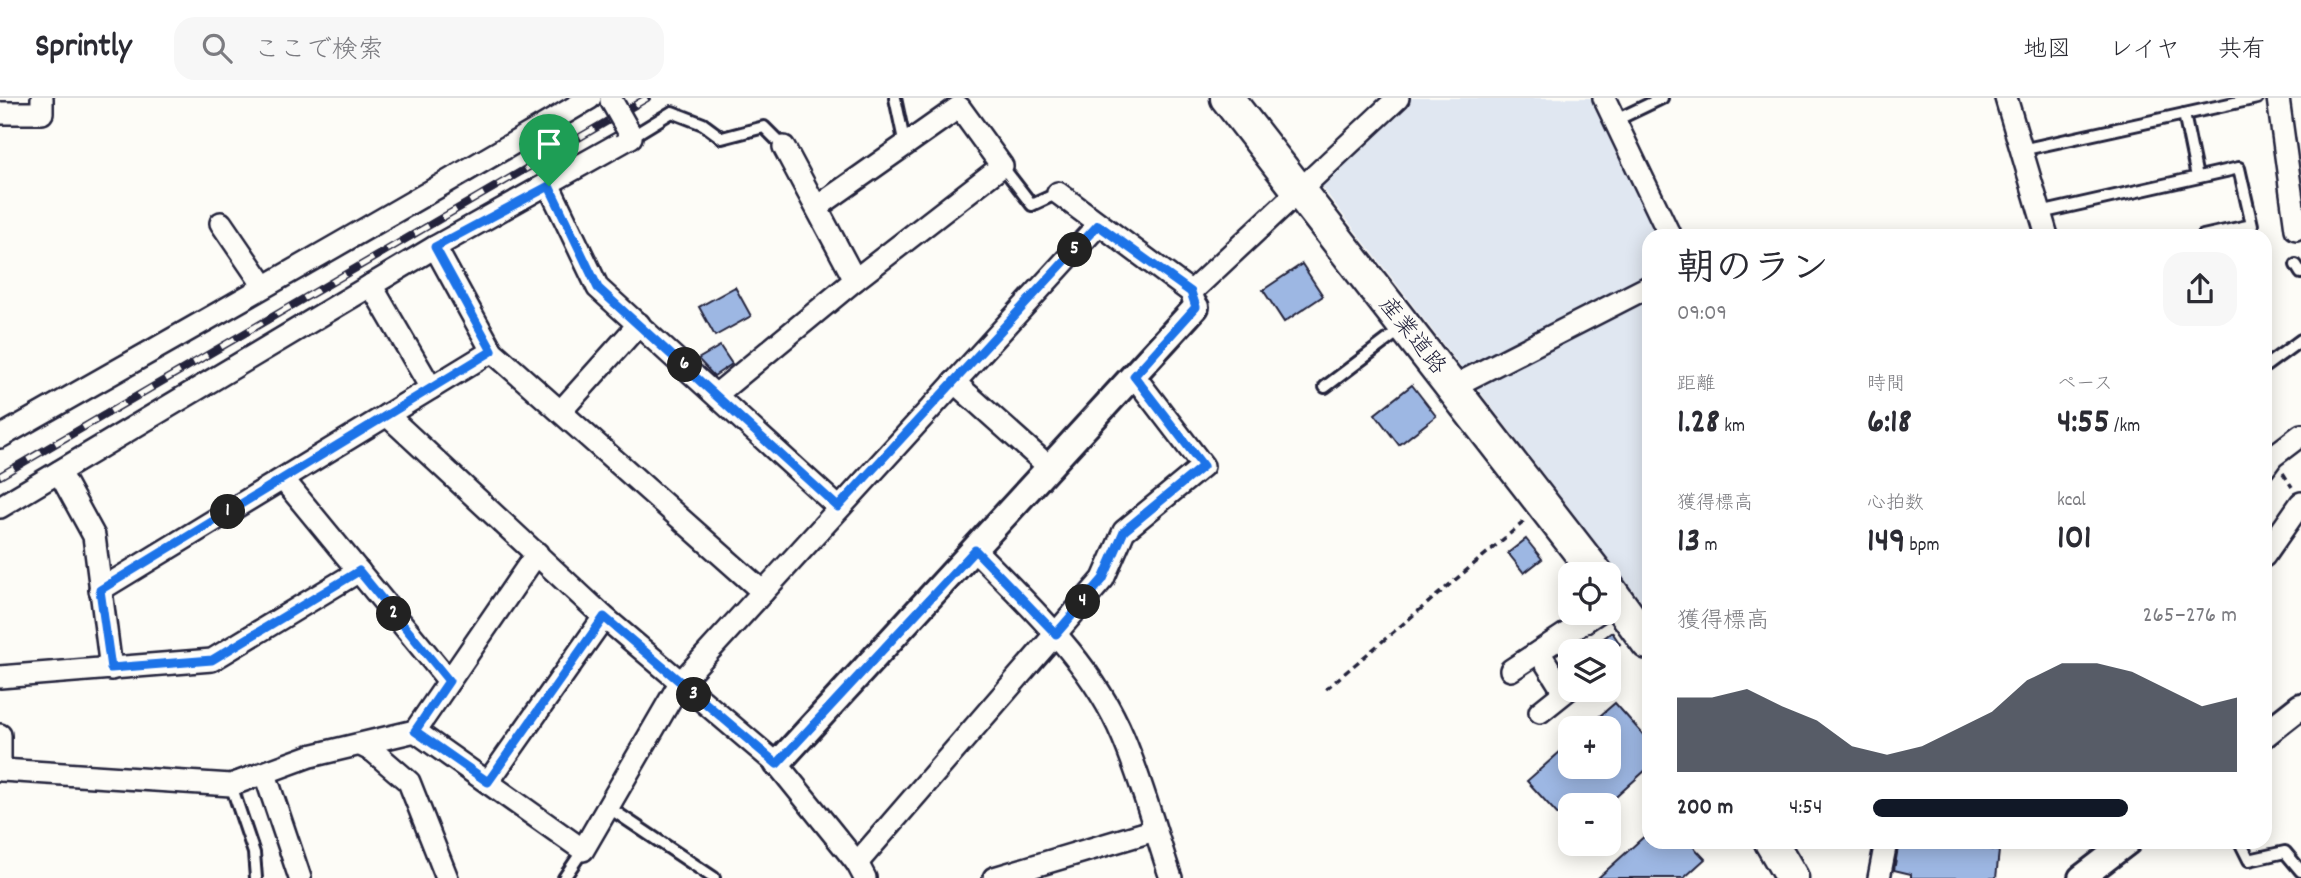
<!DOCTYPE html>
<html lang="ja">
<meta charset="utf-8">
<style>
:root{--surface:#fff;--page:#f7f7f7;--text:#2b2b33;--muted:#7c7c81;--line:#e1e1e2;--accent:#111827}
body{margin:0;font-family:Dekko,"Klee One",sans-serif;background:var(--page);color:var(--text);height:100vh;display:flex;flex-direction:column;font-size:26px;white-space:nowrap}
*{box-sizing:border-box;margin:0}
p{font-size:23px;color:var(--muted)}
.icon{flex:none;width:38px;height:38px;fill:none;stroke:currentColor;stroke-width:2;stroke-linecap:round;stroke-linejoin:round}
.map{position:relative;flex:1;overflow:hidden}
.sheet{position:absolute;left:1642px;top:131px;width:630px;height:620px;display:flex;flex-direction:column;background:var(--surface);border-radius:21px;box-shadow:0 4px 18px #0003}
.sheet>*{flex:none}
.fabs{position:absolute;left:1558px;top:464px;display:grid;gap:14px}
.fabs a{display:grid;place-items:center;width:63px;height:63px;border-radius:14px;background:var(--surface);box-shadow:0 4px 18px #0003;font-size:35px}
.pin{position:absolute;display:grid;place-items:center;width:60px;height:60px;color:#fff;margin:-72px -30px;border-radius:50% 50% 50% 0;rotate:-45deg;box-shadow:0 0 7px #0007}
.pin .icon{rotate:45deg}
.km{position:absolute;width:35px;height:35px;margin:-18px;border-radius:50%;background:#222;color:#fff;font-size:19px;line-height:35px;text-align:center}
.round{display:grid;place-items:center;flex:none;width:74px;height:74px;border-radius:21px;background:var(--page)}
.summary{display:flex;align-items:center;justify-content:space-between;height:119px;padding:0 35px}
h1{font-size:38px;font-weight:800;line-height:52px}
.figures{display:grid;grid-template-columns:repeat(3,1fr);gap:10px;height:119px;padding:7px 35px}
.figures div{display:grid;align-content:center}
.figures b{font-size:35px;font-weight:800}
.figures small{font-size:19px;font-weight:400}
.figures p{font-size:19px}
.chart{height:196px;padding:14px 35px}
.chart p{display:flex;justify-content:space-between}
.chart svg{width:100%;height:126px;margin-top:7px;fill:var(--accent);opacity:.7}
ul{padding:0 35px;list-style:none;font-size:23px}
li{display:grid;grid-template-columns:112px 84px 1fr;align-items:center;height:52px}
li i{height:18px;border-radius:9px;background:var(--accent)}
header{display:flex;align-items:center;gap:42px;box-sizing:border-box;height:98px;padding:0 35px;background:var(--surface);border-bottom:2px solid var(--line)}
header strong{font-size:33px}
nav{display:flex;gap:38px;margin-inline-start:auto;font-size:24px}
.search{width:490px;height:63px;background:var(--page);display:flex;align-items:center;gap:18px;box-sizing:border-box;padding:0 24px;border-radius:21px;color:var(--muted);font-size:26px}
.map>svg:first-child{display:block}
.built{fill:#e0e7f1}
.building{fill:#9db7e3;stroke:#22223b;stroke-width:2}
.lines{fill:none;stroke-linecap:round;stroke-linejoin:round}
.service-casing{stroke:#22223b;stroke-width:16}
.minor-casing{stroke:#22223b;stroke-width:26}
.tertiary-casing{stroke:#22223b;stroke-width:30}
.primary-casing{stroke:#22223b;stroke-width:37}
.path{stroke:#22223b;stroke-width:3.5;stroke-dasharray:7 5;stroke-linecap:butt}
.service{stroke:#fdfcf7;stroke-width:10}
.minor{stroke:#fdfcf7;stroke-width:21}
.tertiary{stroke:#fdfcf7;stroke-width:24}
.primary{stroke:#fdfcf7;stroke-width:32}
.rail-casing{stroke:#22223b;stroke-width:8}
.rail{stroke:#fdfcf7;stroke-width:5;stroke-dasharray:16;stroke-linecap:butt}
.minor-bridge-casing{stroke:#22223b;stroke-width:26;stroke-linecap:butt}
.minor-bridge{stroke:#fdfcf7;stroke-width:21}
.route-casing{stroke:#fff;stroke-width:14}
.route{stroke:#1a73e8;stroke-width:9}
.labels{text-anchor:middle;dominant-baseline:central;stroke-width:7;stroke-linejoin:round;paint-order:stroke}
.street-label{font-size:23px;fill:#22223b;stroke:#fdfcf7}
</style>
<header>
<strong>Sprintly</strong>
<div class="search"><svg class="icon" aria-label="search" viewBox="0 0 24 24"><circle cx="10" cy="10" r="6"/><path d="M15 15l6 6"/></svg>ここで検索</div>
<nav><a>地図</a><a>レイヤ</a><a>共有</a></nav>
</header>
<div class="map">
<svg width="2301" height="780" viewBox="0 0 2301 780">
<rect width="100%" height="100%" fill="#fdfcf7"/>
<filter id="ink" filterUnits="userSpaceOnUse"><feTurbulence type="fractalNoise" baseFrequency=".0143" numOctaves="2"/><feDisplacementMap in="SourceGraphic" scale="14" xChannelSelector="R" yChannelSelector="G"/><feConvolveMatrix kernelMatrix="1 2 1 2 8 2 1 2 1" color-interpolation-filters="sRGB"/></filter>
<g filter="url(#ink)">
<path class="built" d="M1405,0H1596L1664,138H1648V512L1317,83Z"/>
<g class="building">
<path d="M1302,166L1323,198L1284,224L1263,192Z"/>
<path d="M735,189L751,218L715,238L699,209Z"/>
<path d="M720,248L732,266L714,278L698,261Z"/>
<path d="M1412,287L1436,318L1399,347L1375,316Z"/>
<path d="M1526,441L1542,461L1524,475L1508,455Z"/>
<path d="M1612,534L1620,546L1611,553H1587Z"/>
<path d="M1615,605L1648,642V670L1607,707H1570V730L1527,683L1570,645V668H1608V630H1586Z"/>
<path d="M1648,735V744H1689L1705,761L1684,780H1598Z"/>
<path d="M1899,744H1951L1999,753L1996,780H1911V776L1894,772Z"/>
</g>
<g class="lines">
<defs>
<g id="service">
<path d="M895,0L905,47"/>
<path d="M2184,16L2197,79"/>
<path d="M1616,22L1662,0"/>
<path d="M631,39L672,14L703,26L722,40L764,29L784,49"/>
<path d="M2021,52L2257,0"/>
<path d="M1002,68L1032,107L1058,95"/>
<path d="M2040,115L2239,70L2252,127L2203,138"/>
<path d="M2296,167L2301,175"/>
<path d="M2264,269L2301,242"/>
<path d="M1325,289L1403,230"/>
<path d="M231,687L254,755L256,780"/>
<path d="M608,709L714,780"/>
<path d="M2240,744L2249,762L2285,754L2301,773"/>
<path d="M564,780L583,752"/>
</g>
<g id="minor">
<path d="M1604,0L1670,138"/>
<path d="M2006,0L2047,138"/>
<path d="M2278,0L2296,131"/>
<path d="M0,15H42V0"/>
<path d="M784,49L855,182"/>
<path d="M549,88L598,190L838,409"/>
<path d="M1058,95L1191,194"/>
<path d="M221,125L264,188"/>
<path d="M435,149L492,253"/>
<path d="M371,187L431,290"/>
<path d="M1196,209L1191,194L1398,0"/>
<path d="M954,284L1048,368"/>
<path d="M1452,289L1648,189"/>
<path d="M717,296L855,182L1002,68L959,9L817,109"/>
<path d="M561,313L639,226"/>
<path d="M387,317L604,519L777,666L857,765L865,780"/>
<path d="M0,339C197,227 395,116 590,0"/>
<path d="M2264,370L2272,359L2301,337"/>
<path d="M59,374L94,438L111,571"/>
<path d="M283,381L449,583"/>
<path d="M0,409L435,149L631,39L628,32"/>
<path d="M975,452C1029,508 1092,564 1123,639C1142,684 1155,733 1171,780"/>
<path d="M2264,458L2301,405"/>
<path d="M100,492L492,253L763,494"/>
<path d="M1539,554L1564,594"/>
<path d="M1511,572L1599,514"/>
<path d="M0,579L212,562L359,473"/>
<path d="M1540,614L1570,590"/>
<path d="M415,633L537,455"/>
<path d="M0,637V672"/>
<path d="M361,647L373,653L409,684L447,780"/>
<path d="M2,672L231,687L310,658L415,633L583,752L680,585L1098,127"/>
<path d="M265,676L300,780"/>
<path d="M488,684L604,519"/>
<path d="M857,765L1103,481L1124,433L1203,368L1134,278"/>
<path d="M994,780L1155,732"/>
<path d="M1879,780L1886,744"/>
</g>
<g id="tertiary">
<path d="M2264,637L2301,608"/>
<path d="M777,666L1196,209"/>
<path d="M2081,780L2128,744"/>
</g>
<g id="primary">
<path d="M1227,0L1597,476"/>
<path d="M1608,490L1648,545"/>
<path d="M1771,744L1792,780"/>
</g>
</defs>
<use href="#service" class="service-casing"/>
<use href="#minor" class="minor-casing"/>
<use href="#tertiary" class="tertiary-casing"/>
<use href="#primary" class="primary-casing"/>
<g class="path">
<path d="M2283,375L2292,389"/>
<path d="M1326,591L1526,422"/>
</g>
<use href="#service" class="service"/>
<use href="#minor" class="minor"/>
<use href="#tertiary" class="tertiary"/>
<use href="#primary" class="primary"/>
<defs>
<path id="rail" d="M0,378L647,0"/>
</defs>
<use href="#rail" class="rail-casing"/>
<use href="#rail" class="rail"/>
<defs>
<path id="minor-bridge" d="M611,2L628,32"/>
</defs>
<use href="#minor-bridge" class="minor-bridge-casing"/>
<use href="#minor-bridge" class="minor-bridge"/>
</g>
</g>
<g class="lines" filter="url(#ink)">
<defs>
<path id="route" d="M549,88L598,190L838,409L1098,127L1191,194L1196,209L1134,278L1203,368L1124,433L1103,481L1056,536L975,452L777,666L604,519L488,684L415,633L449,583L359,473L212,562L111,570L100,492L492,253L435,149Z"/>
</defs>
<use href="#route" class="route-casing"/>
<use href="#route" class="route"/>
</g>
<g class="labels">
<g class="street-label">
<text transform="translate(1411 239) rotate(51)">産業道路</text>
</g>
</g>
</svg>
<div class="fabs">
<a><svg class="icon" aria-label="locate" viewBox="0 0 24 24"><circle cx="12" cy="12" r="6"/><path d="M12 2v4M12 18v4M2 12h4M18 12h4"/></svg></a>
<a><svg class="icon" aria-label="layers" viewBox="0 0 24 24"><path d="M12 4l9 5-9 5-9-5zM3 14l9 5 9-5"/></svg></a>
<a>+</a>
<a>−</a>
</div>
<div class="pin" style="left:549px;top:88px;background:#1e9e55"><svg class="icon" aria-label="arrive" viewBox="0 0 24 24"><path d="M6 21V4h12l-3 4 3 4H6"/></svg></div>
<b class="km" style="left:228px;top:414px">1</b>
<b class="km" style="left:394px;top:516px">2</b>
<b class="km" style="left:694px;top:597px">3</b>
<b class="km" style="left:1083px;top:504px">4</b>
<b class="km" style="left:1075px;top:152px">5</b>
<b class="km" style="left:685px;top:267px">6</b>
<section class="sheet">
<div class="summary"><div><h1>朝のラン</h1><p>09:09</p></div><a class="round"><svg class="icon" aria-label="share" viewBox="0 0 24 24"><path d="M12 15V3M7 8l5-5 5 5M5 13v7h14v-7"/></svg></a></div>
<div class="figures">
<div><p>距離</p><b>1.28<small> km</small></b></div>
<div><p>時間</p><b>6:18</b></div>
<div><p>ペース</p><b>4:55<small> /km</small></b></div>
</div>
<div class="figures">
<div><p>獲得標高</p><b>13<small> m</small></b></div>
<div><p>心拍数</p><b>149<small> bpm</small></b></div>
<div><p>kcal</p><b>101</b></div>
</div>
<div class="chart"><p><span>獲得標高</span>265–276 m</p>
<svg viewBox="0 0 160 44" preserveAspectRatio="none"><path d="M0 44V18L10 18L20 15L30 21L40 26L50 35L60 38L70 35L80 29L90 23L100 12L110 6L120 6L130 9L140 15L150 21L160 18V44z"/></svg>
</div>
<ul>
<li><b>200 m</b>4:54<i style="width:70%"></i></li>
</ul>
</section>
</div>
